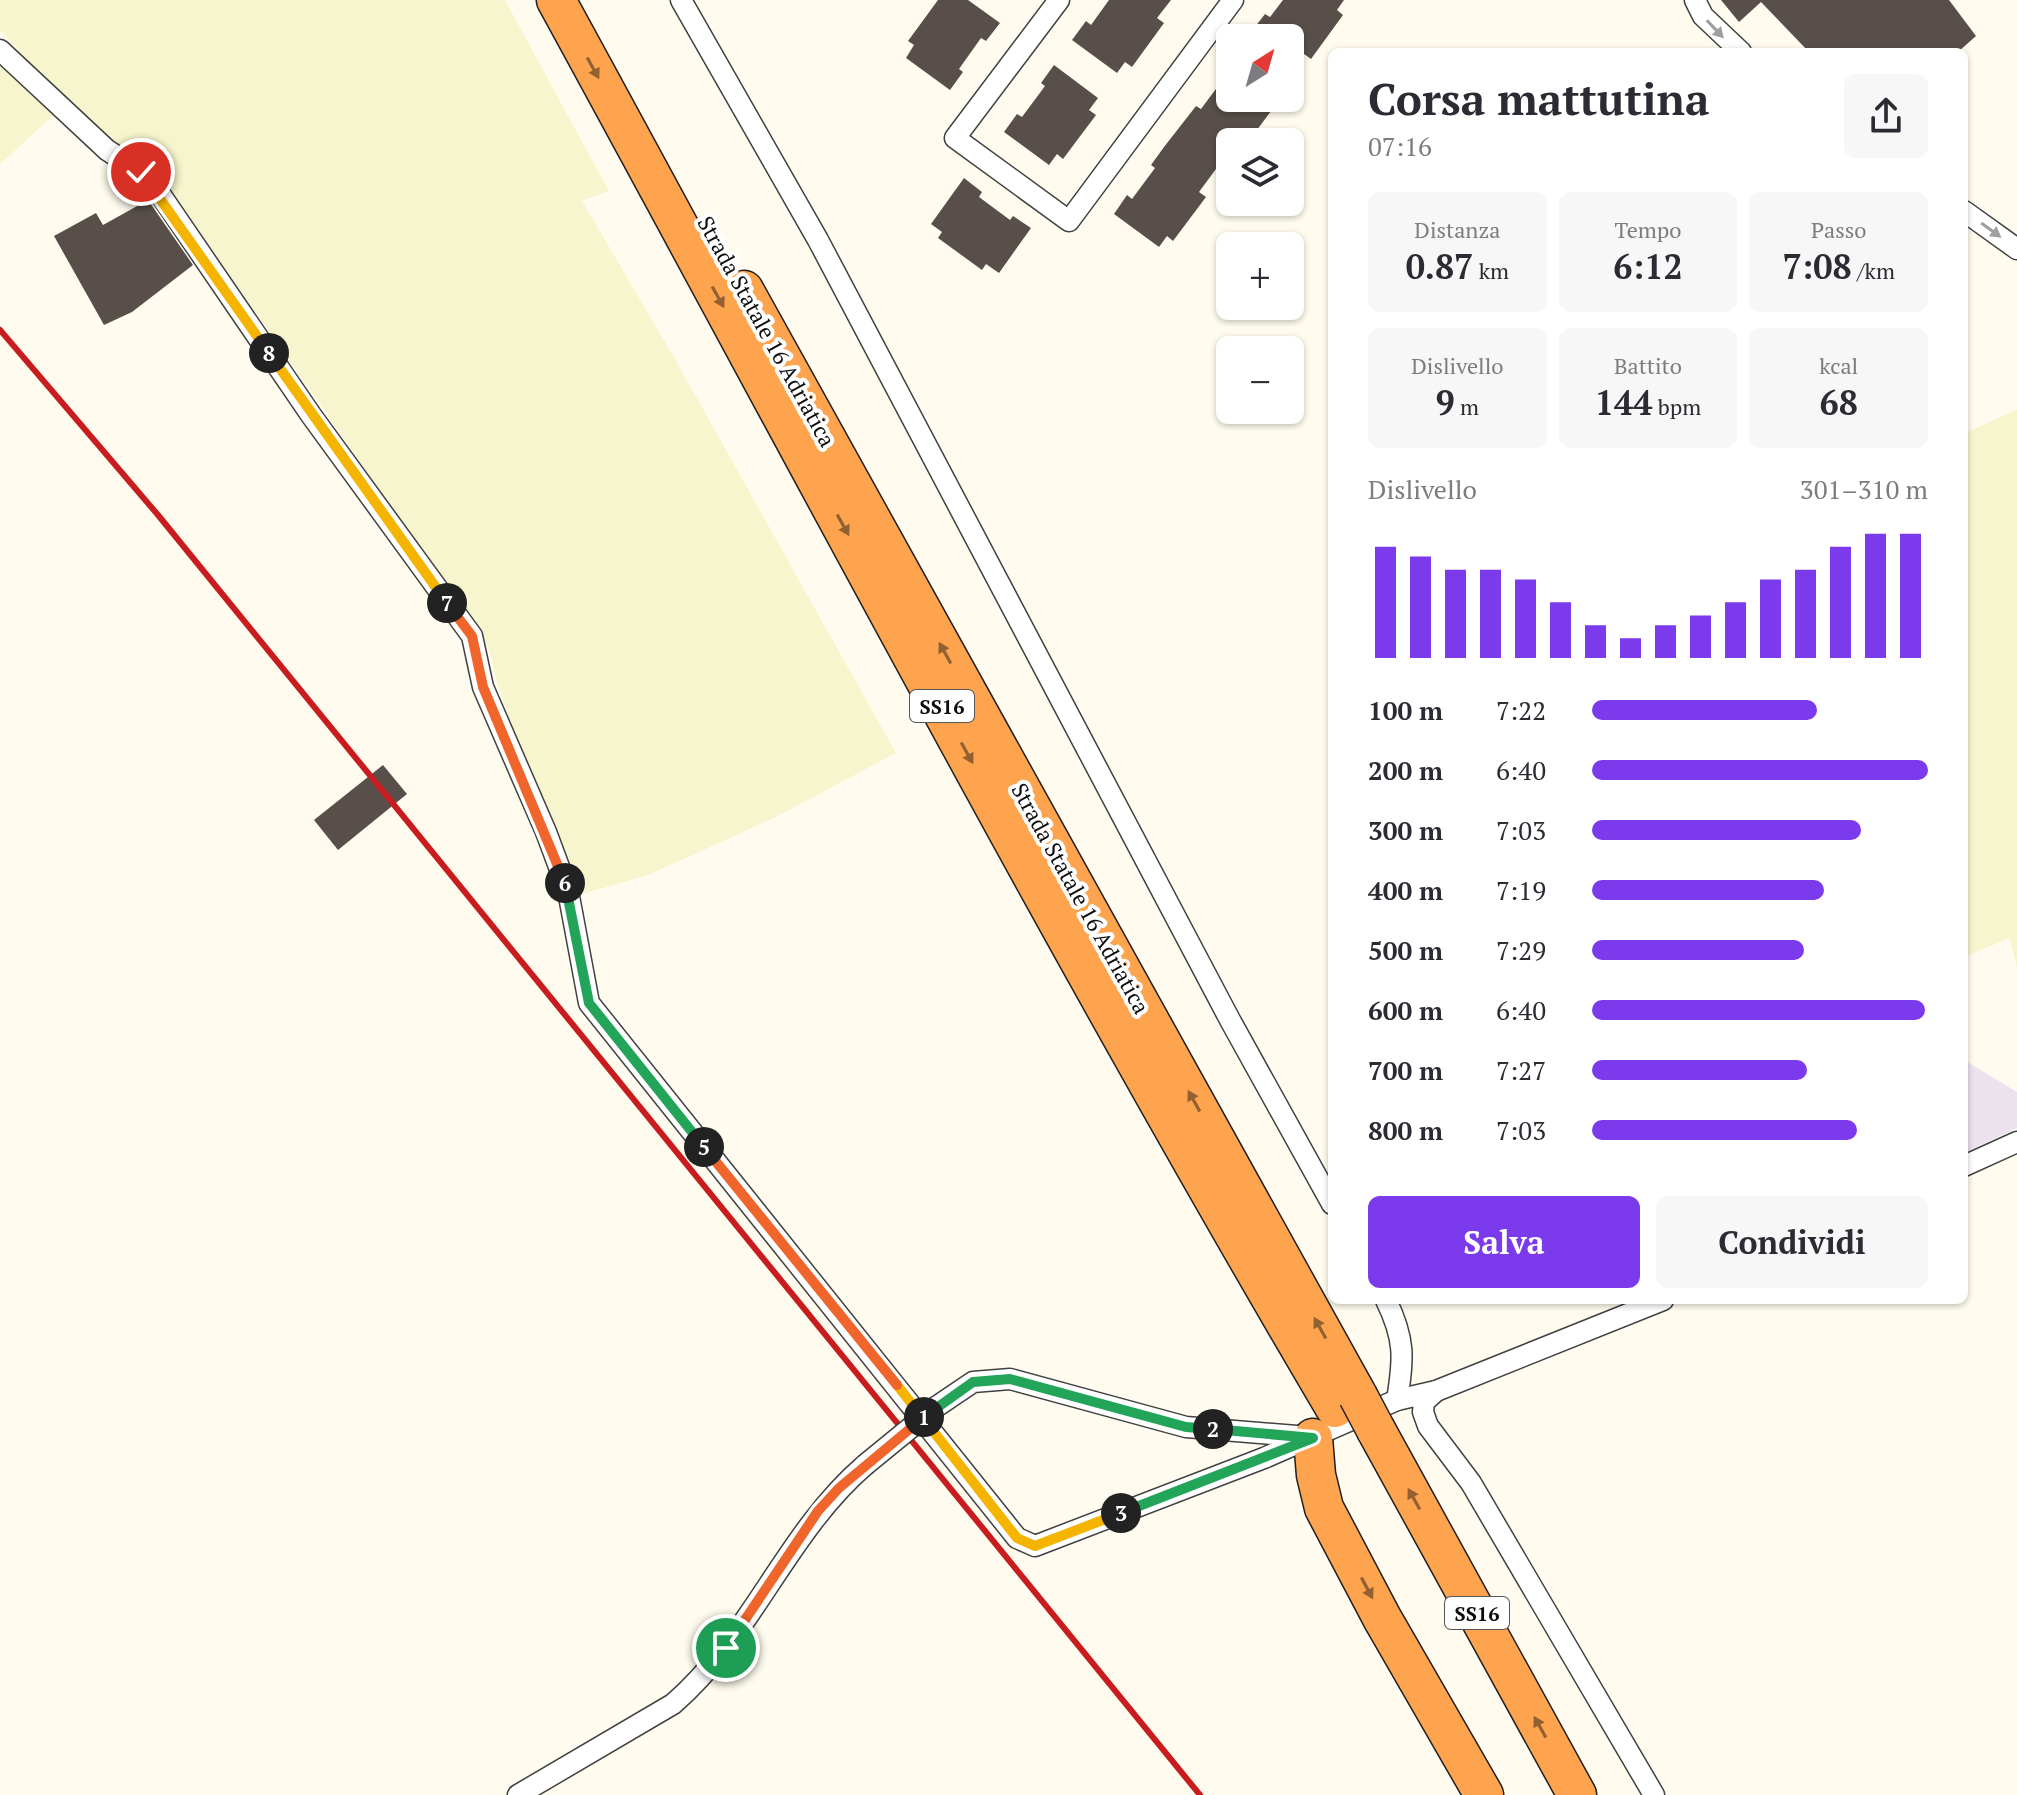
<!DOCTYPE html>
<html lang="it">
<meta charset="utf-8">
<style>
:root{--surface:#fff;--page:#f7f7f7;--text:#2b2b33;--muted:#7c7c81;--accent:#7c3aed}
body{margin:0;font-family:"PT Serif",serif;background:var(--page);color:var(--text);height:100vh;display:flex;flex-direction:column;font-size:30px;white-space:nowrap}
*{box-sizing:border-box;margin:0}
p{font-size:26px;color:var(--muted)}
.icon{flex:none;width:44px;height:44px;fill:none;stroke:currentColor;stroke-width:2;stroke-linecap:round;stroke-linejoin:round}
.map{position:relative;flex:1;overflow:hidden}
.details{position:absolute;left:1328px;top:48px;width:640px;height:1256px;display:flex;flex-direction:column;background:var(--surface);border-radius:12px;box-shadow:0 2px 6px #0004}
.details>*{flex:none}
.needle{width:52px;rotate:37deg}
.tools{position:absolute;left:1216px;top:24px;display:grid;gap:16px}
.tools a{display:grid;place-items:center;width:88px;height:88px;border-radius:12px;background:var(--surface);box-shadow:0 2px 6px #0004;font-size:40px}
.pin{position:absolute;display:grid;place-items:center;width:68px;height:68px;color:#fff;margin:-34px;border:4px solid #fff;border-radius:50%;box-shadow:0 2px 8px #0007}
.km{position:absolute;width:40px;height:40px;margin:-20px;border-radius:50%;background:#222;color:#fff;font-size:22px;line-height:40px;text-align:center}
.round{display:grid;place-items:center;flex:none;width:84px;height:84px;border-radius:12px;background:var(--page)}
.summary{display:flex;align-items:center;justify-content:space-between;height:136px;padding:0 40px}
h1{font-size:44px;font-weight:700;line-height:60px}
.figures{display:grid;grid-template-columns:repeat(3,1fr);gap:12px;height:136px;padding:8px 40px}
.figures div{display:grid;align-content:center;border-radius:12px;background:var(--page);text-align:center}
.figures b{font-size:34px;font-weight:700}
.figures small{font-size:22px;font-weight:400}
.figures p{font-size:22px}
.chart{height:224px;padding:16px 40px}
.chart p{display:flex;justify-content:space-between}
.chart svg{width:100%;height:144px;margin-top:8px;stroke:var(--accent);stroke-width:6}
.action{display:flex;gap:16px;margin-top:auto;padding:16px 40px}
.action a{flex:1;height:92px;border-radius:12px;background:var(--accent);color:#fff;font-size:32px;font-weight:700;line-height:92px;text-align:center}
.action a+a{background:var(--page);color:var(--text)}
ul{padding:0 40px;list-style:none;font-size:26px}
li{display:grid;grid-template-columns:128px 96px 1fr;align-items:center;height:60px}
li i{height:20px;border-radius:10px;background:var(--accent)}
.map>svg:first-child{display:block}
.industrial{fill:#ece2ed}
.farmland{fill:#f7f5cd}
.building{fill:#584f4a}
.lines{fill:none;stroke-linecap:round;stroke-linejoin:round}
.street-casing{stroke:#414141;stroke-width:23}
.highway-casing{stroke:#1f1f1f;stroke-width:41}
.street{stroke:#fff;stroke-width:20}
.highway{stroke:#fea44e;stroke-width:38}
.rail{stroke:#c81c1e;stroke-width:6}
.street-bridge-casing{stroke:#414141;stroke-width:23;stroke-linecap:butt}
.highway-bridge-casing{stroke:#1f1f1f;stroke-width:41;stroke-linecap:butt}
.street-bridge{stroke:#fff;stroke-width:20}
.highway-bridge{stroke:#fea44e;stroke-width:38}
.oneway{fill:#9f9f9f}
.oneway2{fill:#926031}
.split-1-casing{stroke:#fff;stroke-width:16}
.split-2-casing{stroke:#fff;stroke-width:16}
.split-3-casing{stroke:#fff;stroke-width:16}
.split-4-casing{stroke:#fff;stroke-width:16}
.split-5-casing{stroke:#fff;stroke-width:16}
.split-6-casing{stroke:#fff;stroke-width:16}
.split-7-casing{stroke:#fff;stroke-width:16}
.split-8-casing{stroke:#fff;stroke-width:16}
.split-9-casing{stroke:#fff;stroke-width:16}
.split-1{stroke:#f0652b;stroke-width:10}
.split-2{stroke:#22a559;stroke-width:10}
.split-3{stroke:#22a559;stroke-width:10}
.split-4{stroke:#f5b400;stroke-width:10}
.split-5{stroke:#f0652b;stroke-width:10}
.split-6{stroke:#22a559;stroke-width:10}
.split-7{stroke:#f0652b;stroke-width:10}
.split-8{stroke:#f5b400;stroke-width:10}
.split-9{stroke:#f5b400;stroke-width:10}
.labels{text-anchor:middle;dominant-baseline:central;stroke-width:8;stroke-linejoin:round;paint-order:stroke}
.shield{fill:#fff;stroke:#565656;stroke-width:2}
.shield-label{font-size:20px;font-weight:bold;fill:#0e0e0e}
.street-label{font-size:22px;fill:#0e0e0e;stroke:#fff}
</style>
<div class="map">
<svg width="2017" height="1795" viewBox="0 0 2017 1795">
<rect width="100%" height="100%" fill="#fffcef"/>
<path class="industrial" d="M1964,1060L2017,1092V1128L1964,1153Z"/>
<g class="farmland">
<path d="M0,0H505L609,191L582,201L671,352L896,753L776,817L646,876L578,895L551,815L525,764L497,683L490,652L475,620L402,522L173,194L152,168L109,141L64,100L0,30Z"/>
<path d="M0,52L59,110L0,164Z"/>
<path d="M2017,409V968L2010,938L1964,957V434Z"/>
</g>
<g class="building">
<path d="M938,0H968L1000,23L986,41L981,38L959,69L963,72L950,90L906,58L914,45L908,41Z"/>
<path d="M1109,0H1171L1157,18L1164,23L1132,67L1125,62L1117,73L1072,40L1086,21L1091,25Z"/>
<path d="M1283,0H1344L1337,10L1343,15L1311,59L1304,54L1290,74V38H1259L1251,32L1265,14L1270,17Z"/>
<path d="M1721,0H1949L1976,36L1958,52H1809L1761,2L1739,22Z"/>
<path d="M1054,65L1098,98L1089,110L1096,115L1063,159L1057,154L1049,165L1004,132L1017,114L1022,117L1045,86L1041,83Z"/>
<path d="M1230,70V98H1262L1274,107L1248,142H1230V150L1199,192L1206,197L1173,241L1167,236L1159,247L1114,214L1127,195L1132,199L1155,168L1151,165L1164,147L1196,106L1201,109Z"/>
<path d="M964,178L982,192L979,197L1010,220L1013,216L1031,228L999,273L986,264L982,270L938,238L942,232L931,224Z"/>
<path d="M148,200L193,265L132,312L104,325L54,236L96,213L103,225Z"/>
<path d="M383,765L407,794L338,850L314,820Z"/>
</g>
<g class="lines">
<defs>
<g id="street">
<path d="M681,0L818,240L1230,1020L1332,1204"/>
<path d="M1059,0L955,138L1069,221L1233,0"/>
<path d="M1695,0L1703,16L1741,52"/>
<path d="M0,50L107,150L141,172L160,194L311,415L472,636L483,687L546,832L568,891L589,1003L1017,1538L1035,1546L1264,1458L1397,1400L1436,1391L1663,1300"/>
<path d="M1964,211L2017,249"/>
<path d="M1964,1166L2017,1142"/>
<path d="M1386,1300C1405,1339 1404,1358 1397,1400"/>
<path d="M1436,1391L1424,1402L1423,1412L1428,1426L1471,1483L1654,1795"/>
<path d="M936,1407L973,1382L1010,1379L1186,1427L1309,1437"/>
<path d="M518,1795L673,1704C752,1636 786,1533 865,1465"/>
</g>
<g id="highway">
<path d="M556,0C813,470 1062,946 1335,1408"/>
<path d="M744,290L1358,1396"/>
<path d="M1376,1430L1577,1795"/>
<path d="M1313,1438L1316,1475L1324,1508L1382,1618L1484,1795"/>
</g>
</defs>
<use href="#street" class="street-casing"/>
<use href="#highway" class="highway-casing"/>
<use href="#street" class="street"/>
<use href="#highway" class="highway"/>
<path class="rail" d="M0,330L158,515L1200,1795"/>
<defs>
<path id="street-bridge" d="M865,1465L936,1407"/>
<path id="highway-bridge" d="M1358,1396L1376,1430"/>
</defs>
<use href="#street-bridge" class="street-bridge-casing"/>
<use href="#highway-bridge" class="highway-bridge-casing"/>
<use href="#street-bridge" class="street-bridge"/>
<use href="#highway-bridge" class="highway-bridge"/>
</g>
<defs><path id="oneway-solid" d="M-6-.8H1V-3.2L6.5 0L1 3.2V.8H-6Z" transform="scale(2)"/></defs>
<g class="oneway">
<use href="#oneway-solid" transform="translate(1715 29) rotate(47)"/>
<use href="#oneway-solid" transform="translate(1991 230) rotate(36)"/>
</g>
<g class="oneway2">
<use href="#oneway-solid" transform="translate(593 68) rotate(61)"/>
<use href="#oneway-solid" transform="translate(718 297) rotate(61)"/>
<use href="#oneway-solid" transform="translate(843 525) rotate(61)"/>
<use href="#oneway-solid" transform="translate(945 653) rotate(-119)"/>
<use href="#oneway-solid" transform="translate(967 753) rotate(61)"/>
<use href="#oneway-solid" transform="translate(1194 1101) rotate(-119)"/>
<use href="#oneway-solid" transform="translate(1320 1328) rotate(-119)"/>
<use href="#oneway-solid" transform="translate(1414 1499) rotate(-119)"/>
<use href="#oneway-solid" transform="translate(1367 1588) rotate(62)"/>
<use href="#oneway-solid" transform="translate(1540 1727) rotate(-119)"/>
</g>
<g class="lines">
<defs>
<path id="split-1" d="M726,1648L818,1511L839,1488L924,1417"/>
<path id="split-2" d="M924,1417L973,1382L1010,1379L1186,1427L1213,1429"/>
<path id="split-3" d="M1121,1513L1313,1438L1213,1429"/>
<path id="split-4" d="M897,1385L1017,1538L1035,1546L1121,1513"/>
<path id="split-5" d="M704,1147L897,1385"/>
<path id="split-6" d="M565,883L589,1003L704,1147"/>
<path id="split-7" d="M447,603L472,636L483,687L565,883"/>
<path id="split-8" d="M269,353L447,603"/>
<path id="split-9" d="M141,172L269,353"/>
</defs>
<use href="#split-1" class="split-1-casing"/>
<use href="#split-2" class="split-2-casing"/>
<use href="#split-3" class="split-3-casing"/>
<use href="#split-4" class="split-4-casing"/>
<use href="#split-5" class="split-5-casing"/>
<use href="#split-6" class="split-6-casing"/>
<use href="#split-7" class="split-7-casing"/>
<use href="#split-8" class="split-8-casing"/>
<use href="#split-9" class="split-9-casing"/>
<use href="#split-1" class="split-1"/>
<use href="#split-2" class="split-2"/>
<use href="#split-3" class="split-3"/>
<use href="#split-4" class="split-4"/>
<use href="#split-5" class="split-5"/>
<use href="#split-6" class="split-6"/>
<use href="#split-7" class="split-7"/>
<use href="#split-8" class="split-8"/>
<use href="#split-9" class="split-9"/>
</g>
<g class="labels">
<g class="shield">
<rect x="910" y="690" width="64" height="32" rx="6"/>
<rect x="1445" y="1597" width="64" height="32" rx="6"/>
</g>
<g class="shield-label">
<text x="942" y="706">SS16</text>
<text x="1477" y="1613">SS16</text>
</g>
<g class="street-label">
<text transform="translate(767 331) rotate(61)">Strada Statale 16 Adriatica</text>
<text transform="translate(1081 898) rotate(61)">Strada Statale 16 Adriatica</text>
</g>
</g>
</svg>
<div class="tools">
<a><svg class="needle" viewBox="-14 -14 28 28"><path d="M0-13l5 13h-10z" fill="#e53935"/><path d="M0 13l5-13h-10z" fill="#7c7c81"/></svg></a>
<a><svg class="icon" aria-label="layers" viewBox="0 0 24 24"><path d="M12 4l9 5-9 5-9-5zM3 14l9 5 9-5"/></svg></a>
<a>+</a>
<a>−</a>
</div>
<div class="pin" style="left:726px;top:1648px;background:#1e9e55"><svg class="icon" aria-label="arrive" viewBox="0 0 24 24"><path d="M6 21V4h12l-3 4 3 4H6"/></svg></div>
<div class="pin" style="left:141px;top:172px;background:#d93025"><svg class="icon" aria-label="check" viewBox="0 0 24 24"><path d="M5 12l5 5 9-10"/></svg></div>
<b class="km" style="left:924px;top:1417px">1</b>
<b class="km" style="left:1213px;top:1429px">2</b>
<b class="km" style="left:1121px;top:1513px">3</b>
<b class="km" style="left:704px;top:1147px">5</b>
<b class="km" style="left:565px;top:883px">6</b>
<b class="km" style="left:447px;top:603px">7</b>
<b class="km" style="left:269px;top:353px">8</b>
<section class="details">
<div class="summary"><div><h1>Corsa mattutina</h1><p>07:16</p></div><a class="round"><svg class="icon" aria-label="share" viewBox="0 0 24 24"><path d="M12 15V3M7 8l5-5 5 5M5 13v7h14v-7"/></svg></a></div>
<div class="figures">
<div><p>Distanza</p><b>0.87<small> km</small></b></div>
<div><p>Tempo</p><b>6:12</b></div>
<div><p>Passo</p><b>7:08<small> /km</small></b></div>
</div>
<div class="figures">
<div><p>Dislivello</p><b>9<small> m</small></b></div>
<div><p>Battito</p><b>144<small> bpm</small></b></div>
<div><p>kcal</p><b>68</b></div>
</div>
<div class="chart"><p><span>Dislivello</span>301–310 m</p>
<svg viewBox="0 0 160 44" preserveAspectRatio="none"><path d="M5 44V10M15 44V13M25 44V17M35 44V17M45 44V20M55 44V27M65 44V34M75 44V38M85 44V34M95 44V31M105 44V27M115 44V20M125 44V17M135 44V10M145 44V6M155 44V6"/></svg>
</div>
<ul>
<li><b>100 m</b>7:22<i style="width:67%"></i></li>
<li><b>200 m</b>6:40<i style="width:100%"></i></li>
<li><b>300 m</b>7:03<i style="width:80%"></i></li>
<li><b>400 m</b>7:19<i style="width:69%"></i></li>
<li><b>500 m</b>7:29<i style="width:63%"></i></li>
<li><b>600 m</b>6:40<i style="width:99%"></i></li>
<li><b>700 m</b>7:27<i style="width:64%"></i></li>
<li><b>800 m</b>7:03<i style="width:79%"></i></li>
</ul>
<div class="action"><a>Salva</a><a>Condividi</a></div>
</section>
</div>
